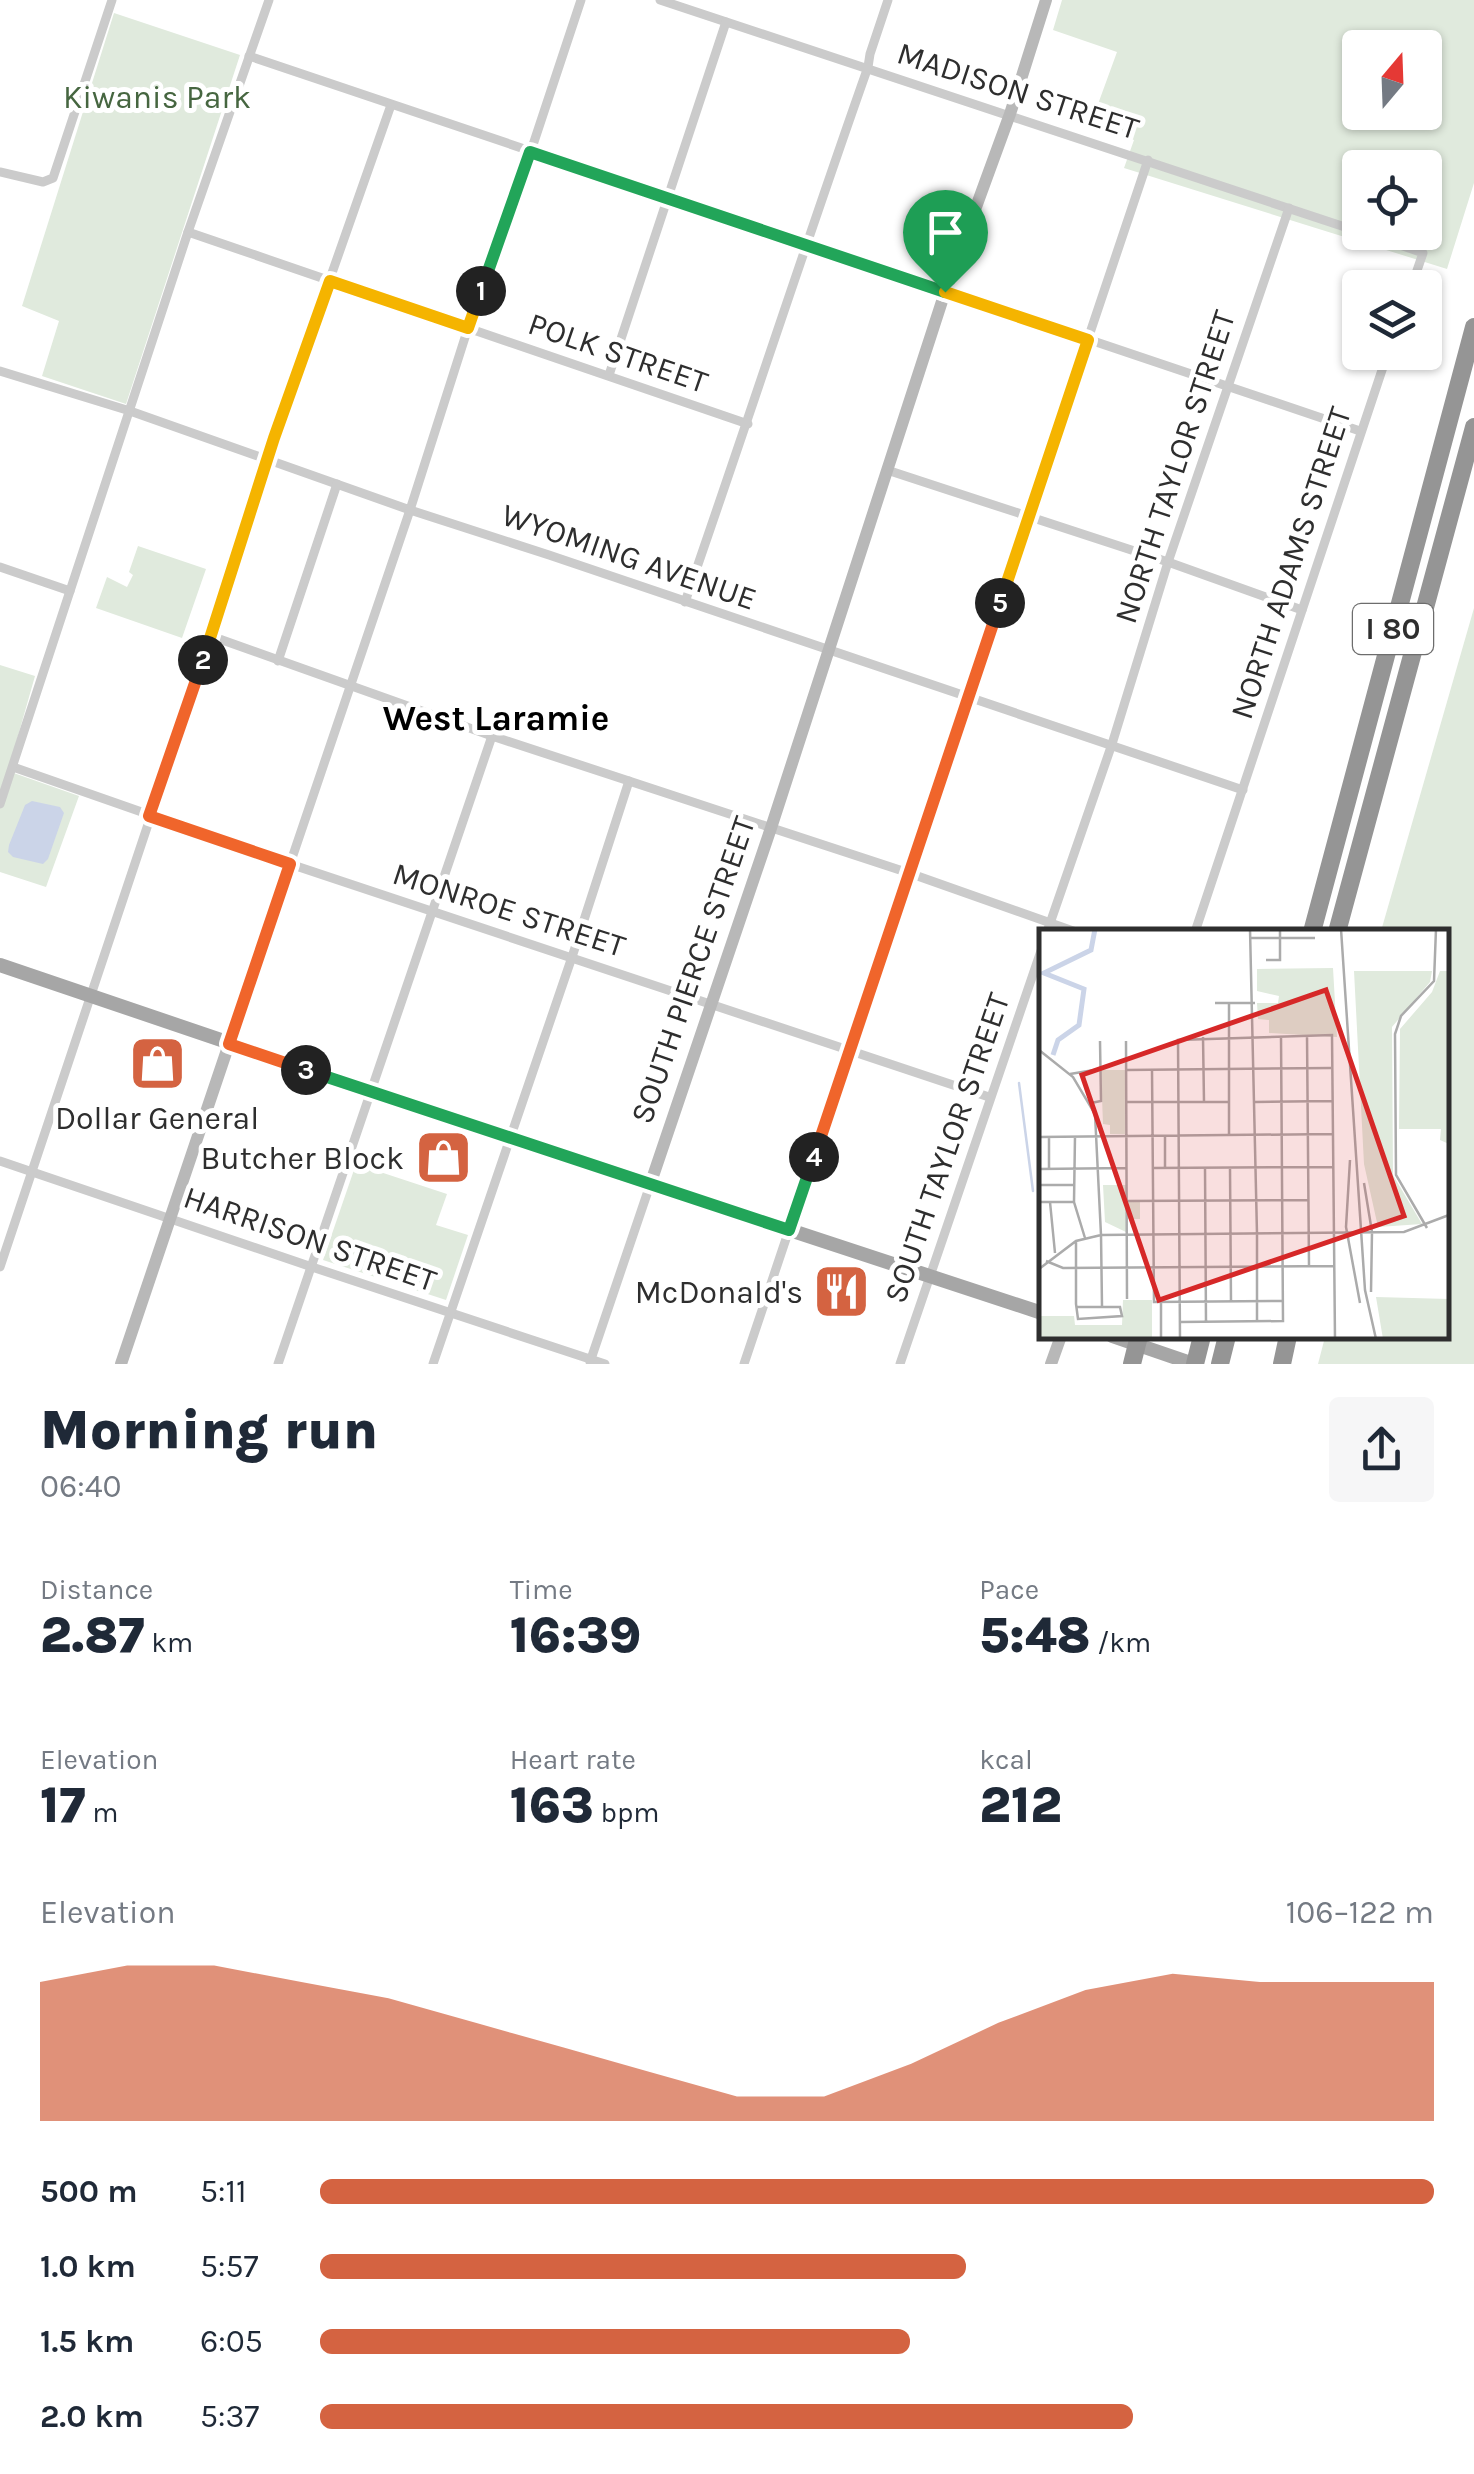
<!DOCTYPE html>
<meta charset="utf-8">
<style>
:root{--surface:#fff;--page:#f6f6f7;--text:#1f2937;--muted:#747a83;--accent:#d46341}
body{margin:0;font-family:Karla,sans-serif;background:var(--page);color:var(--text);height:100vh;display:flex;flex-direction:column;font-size:38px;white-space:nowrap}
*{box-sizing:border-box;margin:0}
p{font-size:32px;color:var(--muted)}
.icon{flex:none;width:55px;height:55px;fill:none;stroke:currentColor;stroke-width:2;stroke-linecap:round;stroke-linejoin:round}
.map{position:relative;height:1364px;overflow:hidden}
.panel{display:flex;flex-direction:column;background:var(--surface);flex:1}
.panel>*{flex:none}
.needle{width:65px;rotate:19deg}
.tools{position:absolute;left:1342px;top:30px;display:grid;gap:20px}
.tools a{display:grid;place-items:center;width:100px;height:100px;border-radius:10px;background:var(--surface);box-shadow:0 2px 8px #0004;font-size:50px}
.pin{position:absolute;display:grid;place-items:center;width:85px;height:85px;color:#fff;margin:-102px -42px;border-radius:50% 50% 50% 0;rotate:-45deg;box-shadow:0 0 10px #0007}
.pin .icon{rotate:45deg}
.km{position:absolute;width:50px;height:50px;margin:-25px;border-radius:50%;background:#222;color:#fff;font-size:28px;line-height:50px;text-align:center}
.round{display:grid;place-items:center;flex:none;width:105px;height:105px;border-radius:10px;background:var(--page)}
.summary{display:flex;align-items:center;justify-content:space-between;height:170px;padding:0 40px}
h1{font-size:55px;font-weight:800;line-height:75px}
.figures{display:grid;grid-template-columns:repeat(3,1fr);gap:15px;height:170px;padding:10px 40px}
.figures div{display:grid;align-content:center}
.figures b{font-size:50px;font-weight:800}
.figures small{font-size:28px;font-weight:400}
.figures p{font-size:28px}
.chart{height:280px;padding:20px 40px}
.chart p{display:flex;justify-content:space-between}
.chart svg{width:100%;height:180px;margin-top:10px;fill:var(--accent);opacity:.7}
ul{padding:0 40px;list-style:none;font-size:32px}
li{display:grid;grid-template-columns:160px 120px 1fr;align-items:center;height:75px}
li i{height:25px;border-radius:12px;background:var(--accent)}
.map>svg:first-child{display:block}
.green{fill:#e0eadd;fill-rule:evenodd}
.water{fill:#cbd4e8}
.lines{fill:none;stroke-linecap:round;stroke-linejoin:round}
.stream{stroke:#cbd4e8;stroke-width:2.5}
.street{stroke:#cbcbcb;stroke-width:9}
.secondary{stroke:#b8b8b8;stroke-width:12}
.primary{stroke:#a6a6a6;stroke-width:14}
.highway{stroke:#959595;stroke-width:18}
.split-1-casing{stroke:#fff;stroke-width:20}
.split-2-casing{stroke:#fff;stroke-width:20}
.split-3-casing{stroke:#fff;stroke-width:20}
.split-4-casing{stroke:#fff;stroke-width:20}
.split-5-casing{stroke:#fff;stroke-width:20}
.split-6-casing{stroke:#fff;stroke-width:20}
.split-1{stroke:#22a559;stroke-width:12}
.split-2{stroke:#f5b400;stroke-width:12}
.split-3{stroke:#f0652b;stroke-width:12}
.split-4{stroke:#22a559;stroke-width:12}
.split-5{stroke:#f0652b;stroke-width:12}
.split-6{stroke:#f5b400;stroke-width:12}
.labels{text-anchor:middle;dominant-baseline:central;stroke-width:10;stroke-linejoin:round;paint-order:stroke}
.shield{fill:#fff;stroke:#6d6d6d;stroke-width:2.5}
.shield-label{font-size:30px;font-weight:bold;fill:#2e2e2e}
.street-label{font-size:32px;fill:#2e2e2e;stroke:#fff}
.park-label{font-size:32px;fill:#466640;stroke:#fff}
.poi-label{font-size:32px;fill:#2e2e2e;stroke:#fff;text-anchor:end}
.neighbourhood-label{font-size:35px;font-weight:bold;fill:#000;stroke:#fff}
.inset-river{fill:none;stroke:#cbd4e8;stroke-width:5}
.inset-road{fill:none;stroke:#ababab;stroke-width:2.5}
.view{fill:#d62828;fill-opacity:0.15;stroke:#d62828;stroke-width:5}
.inset-edge{fill:none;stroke:#2e2e2e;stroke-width:5}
</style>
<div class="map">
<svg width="1474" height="1364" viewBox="0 0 1474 1364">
<rect width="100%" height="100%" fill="#fff"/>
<g class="green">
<path d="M1062,0H1474V183L1447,269L1124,168L1134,140L1090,126L1117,52L1053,30ZM1360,48H1425V112H1360ZM1360,168H1425V232H1360Z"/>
<path d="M114,13L240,55L126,404L42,376L59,321L22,306Z"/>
<path d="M138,546L206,569L182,638L96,608L107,577L127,587L133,575L129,572Z"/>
<path d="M1474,608V1364H1318L1325,1337L1446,1336V932L1381,931Z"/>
<path d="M0,665L35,676L8,771L79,796L46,887L0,872Z"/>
<path d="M356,1164L447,1194L436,1225L468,1235L446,1300L323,1260Z"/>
</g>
<path class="water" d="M32,801L60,807L64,813L48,859L43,864L13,857L8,852L9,845L25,805Z"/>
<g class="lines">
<path class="stream" d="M1019,1083L1033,1191"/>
<g class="street">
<path d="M660,0L1360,232"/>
<path d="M249,56L1360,431"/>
<path d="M0,172L43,182L53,178L112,0"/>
<path d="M188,232L748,424"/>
<path d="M1363,232L1423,253L1411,288"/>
<path d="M0,371L130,411L410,510L549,555L1243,790"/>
<path d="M609,375L726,22"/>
<path d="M887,470L1168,562L1302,610"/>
<path d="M0,567L70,591"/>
<path d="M685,602C747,424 805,245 868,67L870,54L888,0"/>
<path d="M211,636L492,736L909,873L1076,932"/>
<path d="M278,661L337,484"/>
<path d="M13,767L290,864L989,1097"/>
<path d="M0,804L188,232L269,0"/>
<path d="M1047,932L1112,744L1168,562L1289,208"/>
<path d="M1195,932L1388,352"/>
<path d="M229,1044L410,510L468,328L523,175L581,0"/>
<path d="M0,1161L312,1267L605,1364"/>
<path d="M0,1267L211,636L274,438L391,105"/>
<path d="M590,1362L650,1185"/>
<path d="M278,1364L492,736"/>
<path d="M433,1364L572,957L629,781"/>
<path d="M744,1364L1148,160"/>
<path d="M900,1364L1042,948"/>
</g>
<g class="secondary">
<path d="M650,1185L771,828L945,292L1010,114L1046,0"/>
<path d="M121,1364L229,1044"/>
<path d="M1051,1364L1061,1336"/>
</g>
<g class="primary">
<path d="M0,965L510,1138L1042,1313"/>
<path d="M1112,1336L1194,1364"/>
</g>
<g class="highway">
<path d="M1312,932L1474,327"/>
<path d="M1337,932L1474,427"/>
<path d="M1132,1364L1139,1336"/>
<path d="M1195,1364L1202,1336"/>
<path d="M1220,1364L1227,1336"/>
<path d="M1282,1364L1288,1336"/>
</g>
</g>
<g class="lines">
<defs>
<path id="split-1" d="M481,291L530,152L945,292"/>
<path id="split-2" d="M203,660L274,438L330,281L468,328L481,291"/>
<path id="split-3" d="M203,660L149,816L290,864L229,1044L306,1070"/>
<path id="split-4" d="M306,1070L789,1230L814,1157"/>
<path id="split-5" d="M814,1157L1000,603"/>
<path id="split-6" d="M945,292L1088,340L1000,603"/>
</defs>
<use href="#split-1" class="split-1-casing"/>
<use href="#split-2" class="split-2-casing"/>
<use href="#split-3" class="split-3-casing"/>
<use href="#split-4" class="split-4-casing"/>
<use href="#split-5" class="split-5-casing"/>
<use href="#split-6" class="split-6-casing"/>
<use href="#split-1" class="split-1"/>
<use href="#split-2" class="split-2"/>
<use href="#split-3" class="split-3"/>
<use href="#split-4" class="split-4"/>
<use href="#split-5" class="split-5"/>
<use href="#split-6" class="split-6"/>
</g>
<defs>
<symbol id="shop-square" viewBox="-11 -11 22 22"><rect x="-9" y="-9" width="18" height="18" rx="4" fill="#d46341" stroke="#fff"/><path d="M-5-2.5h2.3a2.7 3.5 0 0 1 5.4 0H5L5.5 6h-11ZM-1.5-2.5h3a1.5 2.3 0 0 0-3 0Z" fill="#fff"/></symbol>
<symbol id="restaurant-square" viewBox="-11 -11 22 22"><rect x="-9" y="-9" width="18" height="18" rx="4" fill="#d46341" stroke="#fff"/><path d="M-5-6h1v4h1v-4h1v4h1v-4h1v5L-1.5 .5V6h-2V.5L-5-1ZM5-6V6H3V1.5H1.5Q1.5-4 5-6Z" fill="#fff"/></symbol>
</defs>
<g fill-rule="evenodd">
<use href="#shop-square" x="126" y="1032" width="63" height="63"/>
<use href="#shop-square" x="412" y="1126" width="63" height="63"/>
<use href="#restaurant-square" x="810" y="1260" width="63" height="63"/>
</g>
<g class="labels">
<rect class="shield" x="1353" y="604" width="80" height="50" rx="8"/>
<g class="shield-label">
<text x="1393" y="629">I 80</text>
</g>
<g class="street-label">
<text transform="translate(1018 91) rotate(18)">MADISON STREET</text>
<text transform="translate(618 353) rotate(19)">POLK STREET</text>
<text transform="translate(1175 467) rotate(-72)">NORTH TAYLOR STREET</text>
<text transform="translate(629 557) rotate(19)">WYOMING AVENUE</text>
<text transform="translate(1291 563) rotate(-72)">NORTH ADAMS STREET</text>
<text transform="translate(509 910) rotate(18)">MONROE STREET</text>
<text transform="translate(693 970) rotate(-71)">SOUTH PIERCE STREET</text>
<text transform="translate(947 1148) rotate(-71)">SOUTH TAYLOR STREET</text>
<text transform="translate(310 1239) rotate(19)">HARRISON STREET</text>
</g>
<g class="park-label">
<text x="157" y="97">Kiwanis Park</text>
</g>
<g class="poi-label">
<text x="157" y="1118" text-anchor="middle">Dollar General</text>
<text x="404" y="1158">Butcher Block</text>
<text x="803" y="1292">McDonald's</text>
</g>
<g class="neighbourhood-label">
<text x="496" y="718">West Laramie</text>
</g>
</g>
<g transform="translate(1039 929)">
<rect width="410" height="410" fill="#fff"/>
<path d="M294,39L298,108L230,104V91L219,90L218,74H239L240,67L218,62V40ZM315,42H393L391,53L353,98L354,246L383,295L339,298L325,235ZM401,42H410V215L401,211L402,200H360L361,100L393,63ZM62,141H86V205H71V196L64,195ZM64,256H87L88,273H101V290H87V303L66,293ZM337,368L410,370V410H344ZM84,371H113V410H0V387H35L36,396H83Z" fill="#e0eadd"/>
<path class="inset-river" d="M14,126L19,111L40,96L45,60L5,44L52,21L56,0"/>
<path class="inset-road" d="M211,0L218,305M302,0L326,361L337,410M211,9H276M227,31H241V0M176,74H216M190,74V206M268,106L270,337M164,108L165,173M87,112L88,370M0,121L34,148L56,185L62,306M87,141L292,139M113,141L115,373L244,372M31,145L61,140M87,173H191M216,173L293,172M52,174L62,172L61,112M36,207L35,273L46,309M126,207V239M0,208L294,205M10,208V240M311,231L307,298L321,374M114,239L294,238M166,239L167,393M191,239L192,373M0,240L88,239M325,254L333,303L332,363M0,256H35M89,272L269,271M0,273H35M11,273L16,324M388,299L357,246L356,105L362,87L395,52L397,0M218,305V393M62,306L63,377M37,312V375L39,390L83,387L81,378H38M7,332L24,339L295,337M0,340L37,312L62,306L365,303L410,286M122,373V410M141,393L244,392L242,107M141,410L139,111L293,106L296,410"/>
<path class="view" d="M287,61L365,287L120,371L43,146Z"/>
<rect width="410" height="410" class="inset-edge"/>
</g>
</svg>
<div class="tools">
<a><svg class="needle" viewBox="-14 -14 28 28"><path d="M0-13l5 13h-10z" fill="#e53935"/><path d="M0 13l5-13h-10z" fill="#747a83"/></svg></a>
<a><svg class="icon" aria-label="locate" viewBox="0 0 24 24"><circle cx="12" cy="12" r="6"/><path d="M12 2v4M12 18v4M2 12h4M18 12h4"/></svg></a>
<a><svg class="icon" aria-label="layers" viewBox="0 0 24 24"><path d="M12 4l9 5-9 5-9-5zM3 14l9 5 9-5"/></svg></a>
</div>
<div class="pin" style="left:945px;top:292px;background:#1e9e55"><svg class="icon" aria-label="arrive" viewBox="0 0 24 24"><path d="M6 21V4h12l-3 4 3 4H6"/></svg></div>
<b class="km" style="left:481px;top:291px">1</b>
<b class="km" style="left:203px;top:660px">2</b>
<b class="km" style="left:306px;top:1070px">3</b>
<b class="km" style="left:814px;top:1157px">4</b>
<b class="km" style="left:1000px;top:603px">5</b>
</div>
<section class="panel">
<div class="summary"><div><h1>Morning run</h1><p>06:40</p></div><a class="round"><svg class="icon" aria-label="share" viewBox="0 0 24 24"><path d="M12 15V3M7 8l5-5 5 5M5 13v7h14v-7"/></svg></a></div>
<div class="figures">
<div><p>Distance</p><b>2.87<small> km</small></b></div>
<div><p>Time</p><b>16:39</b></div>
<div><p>Pace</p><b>5:48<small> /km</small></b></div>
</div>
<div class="figures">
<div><p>Elevation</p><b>17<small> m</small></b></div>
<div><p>Heart rate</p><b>163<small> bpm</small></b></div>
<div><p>kcal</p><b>212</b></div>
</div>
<div class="chart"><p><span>Elevation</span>106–122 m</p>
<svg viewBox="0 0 160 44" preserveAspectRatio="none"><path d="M0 44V10L10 6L20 6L30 10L40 14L50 20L60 26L70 32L80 38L90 38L100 30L110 20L120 12L130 8L140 10L150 10L160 10V44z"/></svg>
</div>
<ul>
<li><b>500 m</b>5:11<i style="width:100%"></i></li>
<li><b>1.0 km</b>5:57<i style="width:58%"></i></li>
<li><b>1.5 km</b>6:05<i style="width:53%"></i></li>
<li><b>2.0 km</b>5:37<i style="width:73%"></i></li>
</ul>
</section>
